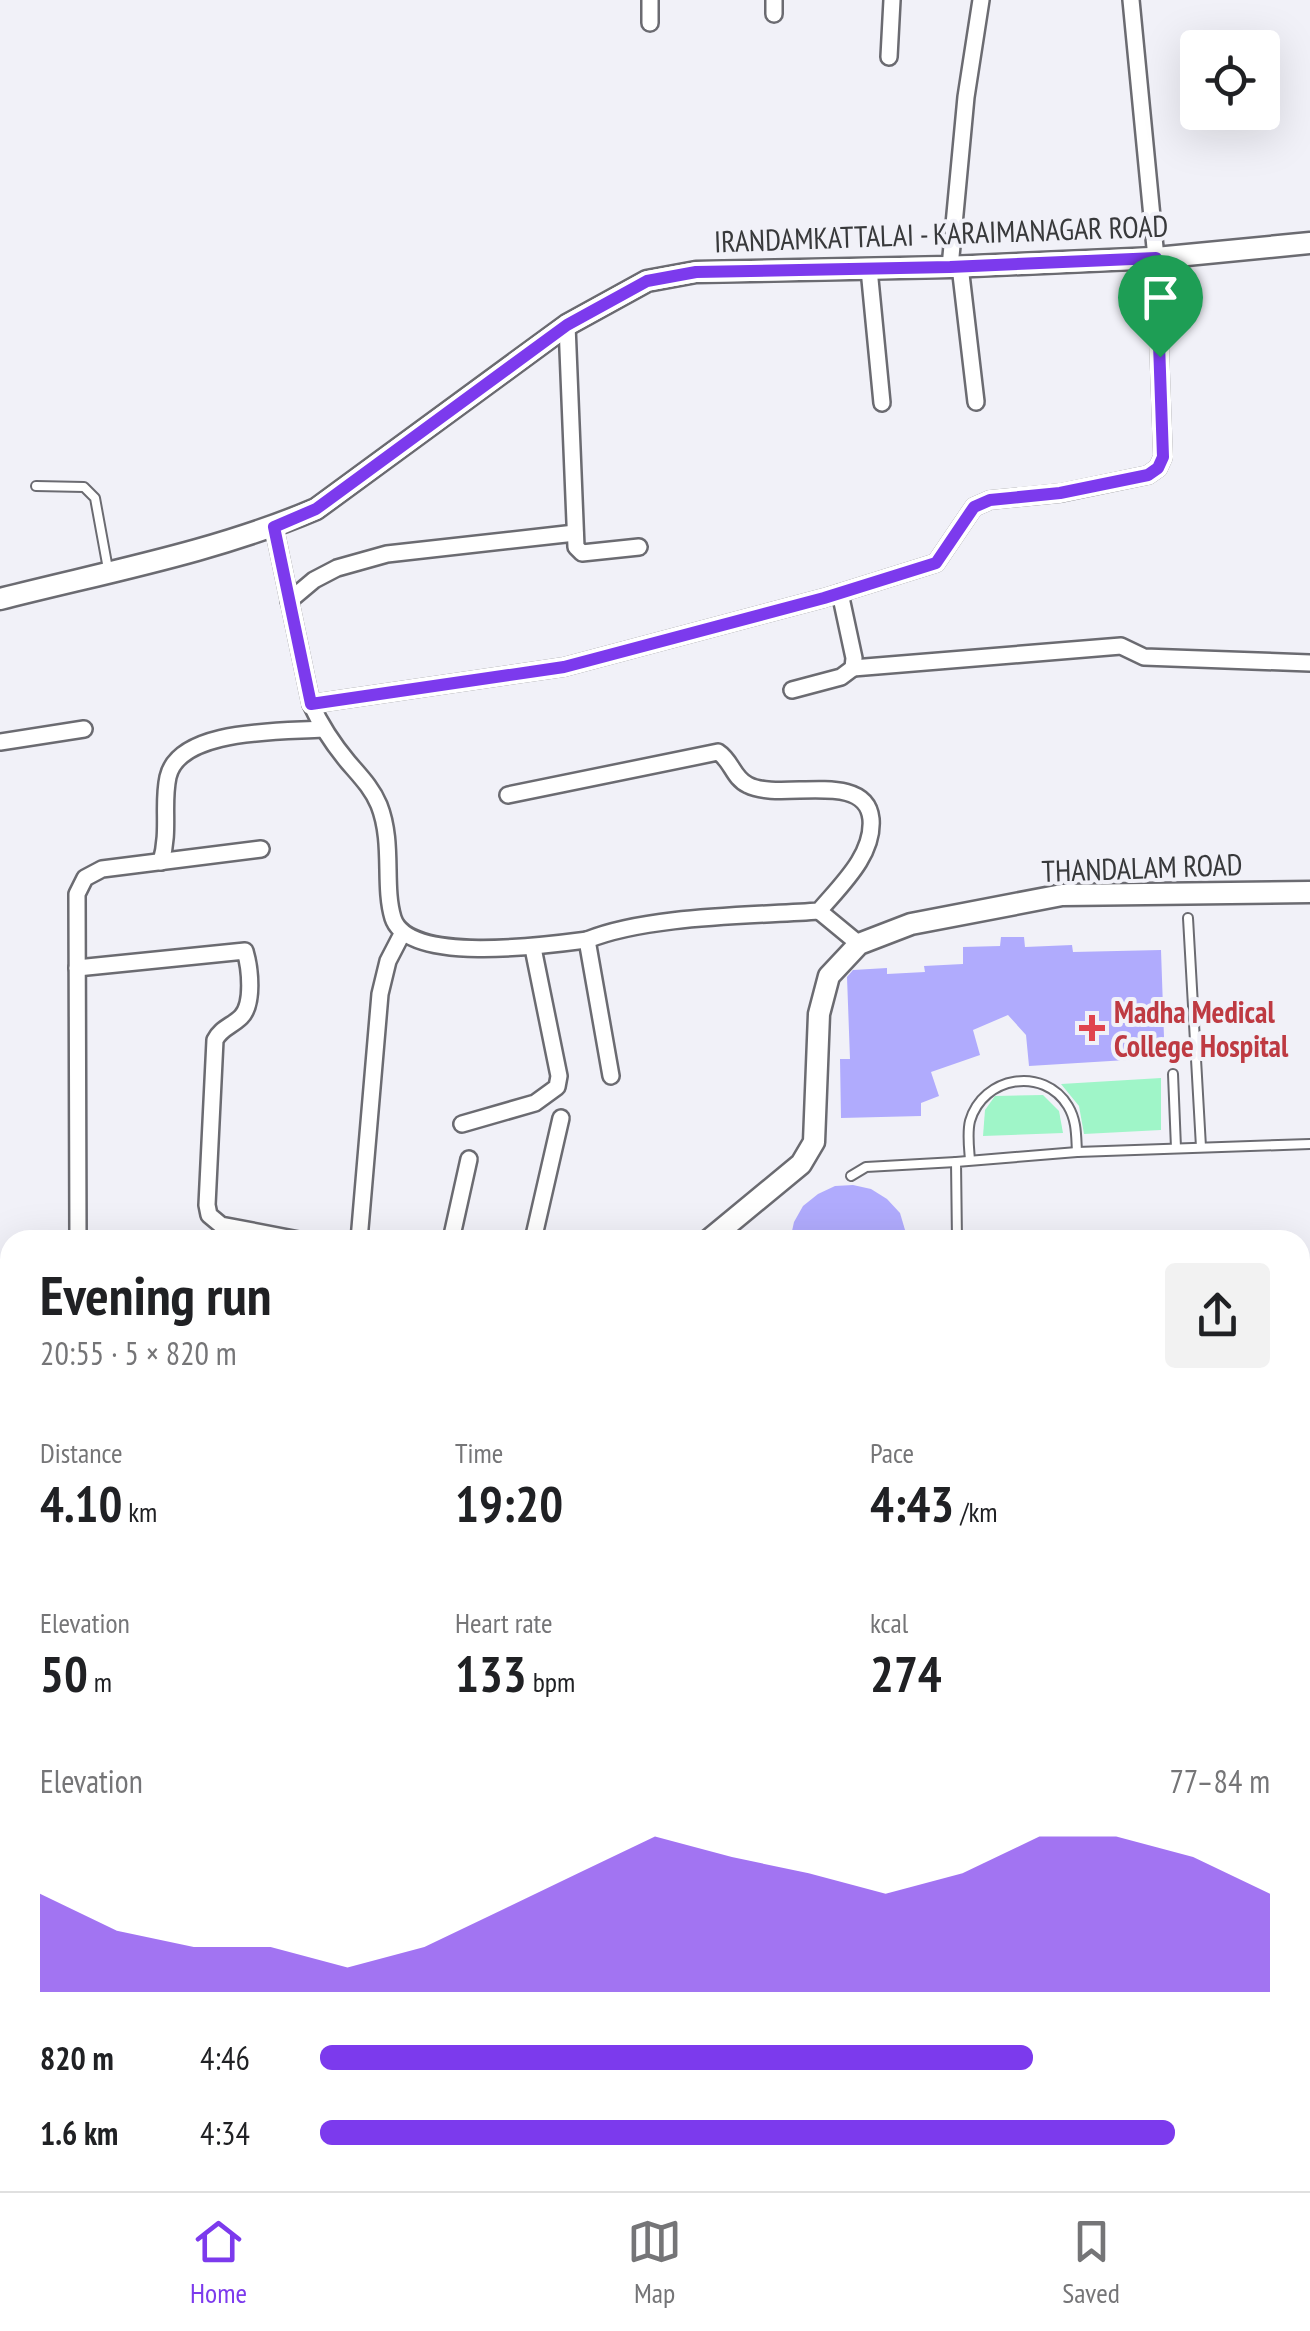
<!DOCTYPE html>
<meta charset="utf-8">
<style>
:root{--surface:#fff;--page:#f2f2f2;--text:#202124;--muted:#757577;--line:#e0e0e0;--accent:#7c3aed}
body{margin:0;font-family:"PT Sans Narrow",sans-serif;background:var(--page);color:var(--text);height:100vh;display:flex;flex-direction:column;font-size:38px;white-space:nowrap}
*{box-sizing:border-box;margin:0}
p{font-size:32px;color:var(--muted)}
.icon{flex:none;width:55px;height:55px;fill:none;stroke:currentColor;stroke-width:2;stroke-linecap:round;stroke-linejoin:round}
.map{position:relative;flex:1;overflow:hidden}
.side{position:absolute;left:0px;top:1230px;width:1310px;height:962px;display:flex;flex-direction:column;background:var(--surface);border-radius:30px 30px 0 0;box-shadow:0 10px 40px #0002}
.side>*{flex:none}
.controls{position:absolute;left:1180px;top:30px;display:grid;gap:20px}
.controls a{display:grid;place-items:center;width:100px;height:100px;border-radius:10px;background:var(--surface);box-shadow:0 10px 40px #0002;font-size:50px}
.pin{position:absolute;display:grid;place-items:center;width:85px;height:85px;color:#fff;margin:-102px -42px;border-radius:50% 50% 50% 0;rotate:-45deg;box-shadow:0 0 10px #0007}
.pin .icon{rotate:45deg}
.round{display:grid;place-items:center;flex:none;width:105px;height:105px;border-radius:10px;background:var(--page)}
.head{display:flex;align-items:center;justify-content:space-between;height:170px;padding:0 40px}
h1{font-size:55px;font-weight:800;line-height:75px}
.stats{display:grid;grid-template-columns:repeat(3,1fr);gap:15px;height:170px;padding:10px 40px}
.stats div{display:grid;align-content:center}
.stats b{font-size:50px;font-weight:800}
.stats small{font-size:28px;font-weight:400}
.stats p{font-size:28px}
.chart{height:280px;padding:20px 40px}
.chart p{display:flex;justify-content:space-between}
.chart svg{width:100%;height:180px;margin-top:10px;fill:var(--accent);opacity:.7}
ul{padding:0 40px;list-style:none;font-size:32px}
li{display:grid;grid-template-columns:160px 120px 1fr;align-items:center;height:75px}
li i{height:25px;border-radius:12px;background:var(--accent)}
.tab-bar{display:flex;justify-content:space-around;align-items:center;height:140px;border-top:2px solid var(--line);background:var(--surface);font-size:28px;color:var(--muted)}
.tab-bar a{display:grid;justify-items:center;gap:5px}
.tab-bar .current{color:var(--accent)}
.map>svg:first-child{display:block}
.green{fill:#9ff5c8}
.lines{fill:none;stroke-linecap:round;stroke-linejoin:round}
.stream{stroke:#89dcfd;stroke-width:5}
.building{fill:#b0abfd}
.service-casing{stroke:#6b6b71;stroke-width:12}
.minor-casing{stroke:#6b6b71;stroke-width:20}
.tertiary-casing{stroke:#6b6b71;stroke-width:25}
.service{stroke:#fff;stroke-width:8}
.minor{stroke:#fff;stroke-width:15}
.tertiary{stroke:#fff;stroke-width:20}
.route-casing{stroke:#fff;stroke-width:20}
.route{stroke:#7c3aed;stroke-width:12}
.health-dot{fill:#e0444e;stroke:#f1f1f8;stroke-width:4}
.labels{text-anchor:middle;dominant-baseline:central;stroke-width:8;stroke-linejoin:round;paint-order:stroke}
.street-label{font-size:30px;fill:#38393b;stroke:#f1f1f8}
.health-label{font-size:30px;font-weight:bold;fill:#be3a42;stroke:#f1f1f8;text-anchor:start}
</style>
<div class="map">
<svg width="1310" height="2191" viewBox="0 0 1310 2191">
<rect width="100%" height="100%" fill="#f1f1f8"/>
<g class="green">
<path d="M1161,1078V1130L1084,1134L1079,1106L1061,1084Z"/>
<path d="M1043,1095L1059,1111L1063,1133L983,1136L985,1110L995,1096Z"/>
</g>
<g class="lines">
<g class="stream">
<path d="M1300,1596L1310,1592"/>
<path d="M1198,2191L1199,2182"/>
</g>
</g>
<g class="building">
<path d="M1001,937H1024L1025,947L1072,945L1073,952L1161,950L1164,1037L1143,1059L1029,1066L1026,1035L1008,1015L973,1030L980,1055L931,1072L939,1096L921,1103V1116L841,1118L840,1059H850L847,977L853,970L887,968V974L925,972L924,966L963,964V947L1000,946Z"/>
<path d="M853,1185L871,1189L887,1199L900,1213L908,1240H790L794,1222L803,1206L818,1194L835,1186Z"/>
</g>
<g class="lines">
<defs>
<g id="service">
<path d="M36,486L84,487L95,498L108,569"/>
<path d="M1188,918L1201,1147"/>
<path d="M1173,1074L1176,1148"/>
<path d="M970,1160C969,1147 967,1133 970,1121C983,1076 1044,1066 1068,1106C1077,1121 1076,1136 1077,1152"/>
<path d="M851,1176L866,1167L956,1162"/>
<path d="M957,1240L956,1162L1077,1152L1310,1144"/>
<path d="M1300,1367L1310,1366"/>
</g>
<g id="minor">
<path d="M774,14V0"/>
<path d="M650,23V0"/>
<path d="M889,57L892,0"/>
<path d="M960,266L976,402"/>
<path d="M950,267L966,97L981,0"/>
<path d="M869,269L882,403"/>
<path d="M567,325L576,547L582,553L639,547"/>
<path d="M274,527L311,704C321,726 333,744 348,762C360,776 372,788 379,805C394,843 383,885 393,918C408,965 549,945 587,940"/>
<path d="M289,601L314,580L337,568L387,554L575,533"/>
<path d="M853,668L1121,646L1144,657L1310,663"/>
<path d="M792,690L841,677L853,668L854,658L840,593"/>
<path d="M311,704L564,667L824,598L936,563L974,507L990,500L1061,493L1148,475L1158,468L1163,457L1156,258L1131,0"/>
<path d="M0,742L84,729"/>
<path d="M508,795L718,752C732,761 733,778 748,785C780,802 866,769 871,819C874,855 841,885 819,911C752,916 649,915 587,940L611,1076"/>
<path d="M161,862C170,830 162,805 168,777C179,728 282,732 322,729"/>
<path d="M819,911L859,944"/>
<path d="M77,968L245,951C250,968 254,1004 241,1017C232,1026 221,1028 215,1040L207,1205L209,1215L221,1225L299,1240"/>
<path d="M462,1124L535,1103L557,1087L559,1076L533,948"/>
<path d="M78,1240L77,894L85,878L102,869L261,849"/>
<path d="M359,1240L380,994L388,961L402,934"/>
<path d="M451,1240L469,1159"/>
<path d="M533,1240L561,1118"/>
<path d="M0,1282L10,1283"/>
<path d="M0,1637L10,1636"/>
<path d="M1300,1805H1310"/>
<path d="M1300,1893H1310"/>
<path d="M1300,2001H1310"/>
<path d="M1300,2116H1310"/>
<path d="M983,2182L988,2191"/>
<path d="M266,2191C276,2181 288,2186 299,2191"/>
</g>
<g id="tertiary">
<path d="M0,599C106,572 215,552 316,509L567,325L647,281L696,272L950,267L1156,258L1310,243"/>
<path d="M709,1240L801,1164L814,1142L819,1014L829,976L859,944L911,924L1062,895L1310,892"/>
<path d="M339,2191L341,2182"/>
</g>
</defs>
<use href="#service" class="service-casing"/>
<use href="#minor" class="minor-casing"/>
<use href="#tertiary" class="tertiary-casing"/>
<use href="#service" class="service"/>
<use href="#minor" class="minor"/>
<use href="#tertiary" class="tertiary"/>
</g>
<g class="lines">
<defs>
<path id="route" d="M1156,258L1163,457L1158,468L1148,475L1060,493L990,500L974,507L936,563L824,598L564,667L311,704L274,527L316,509L567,325L647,281L696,272L950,267Z"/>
</defs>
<use href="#route" class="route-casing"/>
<use href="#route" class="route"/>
</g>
<path class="health-dot" d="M1087 1013h10v10h10v10h-10v10h-10v-10h-10v-10h10z"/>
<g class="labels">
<g class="street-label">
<text transform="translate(941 233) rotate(-2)">IRANDAMKATTALAI - KARAIMANAGAR ROAD</text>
<text transform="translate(1142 867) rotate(-2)">THANDALAM ROAD</text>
</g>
<g class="health-label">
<text x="1114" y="1011">Madha Medical<tspan x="1114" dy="34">College Hospital</tspan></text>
</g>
</g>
</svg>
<div class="controls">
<a><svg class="icon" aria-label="locate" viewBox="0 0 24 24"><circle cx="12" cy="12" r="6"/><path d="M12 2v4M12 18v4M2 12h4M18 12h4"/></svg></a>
</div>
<div class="pin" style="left:1160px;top:357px;background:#1e9e55"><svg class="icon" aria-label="arrive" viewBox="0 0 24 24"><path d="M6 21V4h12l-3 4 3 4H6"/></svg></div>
<section class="side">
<div class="head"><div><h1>Evening run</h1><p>20:55 · 5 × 820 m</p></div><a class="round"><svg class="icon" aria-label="share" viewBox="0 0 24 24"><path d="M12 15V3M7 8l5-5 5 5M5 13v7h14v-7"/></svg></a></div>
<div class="stats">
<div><p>Distance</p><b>4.10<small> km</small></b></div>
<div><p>Time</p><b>19:20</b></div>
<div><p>Pace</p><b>4:43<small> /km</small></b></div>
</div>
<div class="stats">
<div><p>Elevation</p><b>50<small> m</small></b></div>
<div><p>Heart rate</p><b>133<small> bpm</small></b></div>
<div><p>kcal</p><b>274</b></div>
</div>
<div class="chart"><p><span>Elevation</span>77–84 m</p>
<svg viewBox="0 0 160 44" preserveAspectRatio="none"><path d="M0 44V20L10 29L20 33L30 33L40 38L50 33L60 24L70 15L80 6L90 11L100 15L110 20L120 15L130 6L140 6L150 11L160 20V44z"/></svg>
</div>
<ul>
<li><b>820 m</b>4:46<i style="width:75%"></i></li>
<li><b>1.6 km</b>4:34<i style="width:90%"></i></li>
</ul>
</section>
</div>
<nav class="tab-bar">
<a class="current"><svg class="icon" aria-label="home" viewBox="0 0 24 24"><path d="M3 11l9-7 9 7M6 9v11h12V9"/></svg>Home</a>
<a><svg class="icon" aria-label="map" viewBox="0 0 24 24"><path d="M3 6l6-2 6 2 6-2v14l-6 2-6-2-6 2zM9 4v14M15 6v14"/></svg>Map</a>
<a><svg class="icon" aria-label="saved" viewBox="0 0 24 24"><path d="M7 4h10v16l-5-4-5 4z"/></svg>Saved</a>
</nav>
